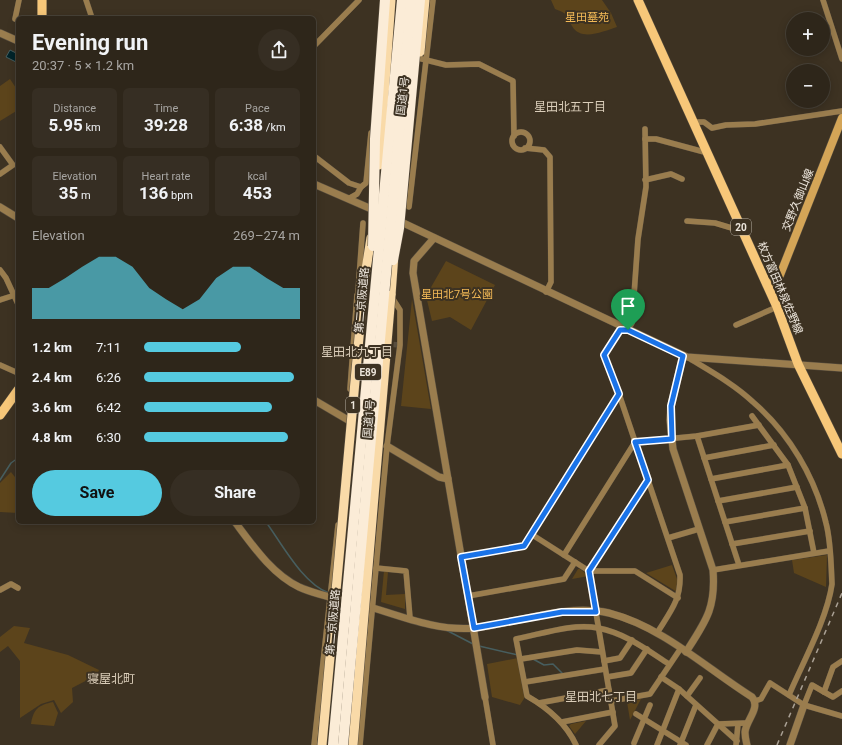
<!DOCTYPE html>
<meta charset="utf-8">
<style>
:root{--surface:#2e261a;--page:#362e23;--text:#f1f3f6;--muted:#a7a5a2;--line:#494339;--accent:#55cae0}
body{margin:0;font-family:Roboto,"Noto Sans JP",sans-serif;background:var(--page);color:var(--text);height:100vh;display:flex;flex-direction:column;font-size:15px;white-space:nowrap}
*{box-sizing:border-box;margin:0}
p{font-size:13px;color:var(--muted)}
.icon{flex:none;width:22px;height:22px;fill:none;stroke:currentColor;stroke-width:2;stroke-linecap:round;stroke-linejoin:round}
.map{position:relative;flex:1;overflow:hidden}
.sheet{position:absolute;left:16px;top:16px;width:300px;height:508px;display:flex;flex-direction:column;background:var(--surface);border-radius:6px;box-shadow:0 2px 10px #0003,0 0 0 1px var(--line)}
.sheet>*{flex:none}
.fabs{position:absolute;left:786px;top:12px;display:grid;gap:8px}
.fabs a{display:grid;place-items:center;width:44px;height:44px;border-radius:50%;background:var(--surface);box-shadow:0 2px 10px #0003,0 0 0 1px var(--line);font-size:20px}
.pin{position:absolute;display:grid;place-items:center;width:34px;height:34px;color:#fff;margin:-41px -17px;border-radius:50% 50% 50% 0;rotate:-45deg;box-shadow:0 0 4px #0007}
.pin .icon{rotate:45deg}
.round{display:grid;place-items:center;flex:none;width:42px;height:42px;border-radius:21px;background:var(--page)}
.head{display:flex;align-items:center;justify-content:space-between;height:68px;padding:0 16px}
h1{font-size:22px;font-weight:700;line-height:30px}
.figures{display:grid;grid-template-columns:repeat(3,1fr);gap:6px;height:68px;padding:4px 16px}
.figures div{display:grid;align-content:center;border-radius:6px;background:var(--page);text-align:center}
.figures b{font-size:17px;font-weight:700}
.figures small{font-size:11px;font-weight:400}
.figures p{font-size:11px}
.chart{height:112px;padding:8px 16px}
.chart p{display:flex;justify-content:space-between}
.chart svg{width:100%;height:72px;margin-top:4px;fill:var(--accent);opacity:.7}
.action{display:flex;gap:8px;margin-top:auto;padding:8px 16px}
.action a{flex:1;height:46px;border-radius:24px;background:var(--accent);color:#111;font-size:16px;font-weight:700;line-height:46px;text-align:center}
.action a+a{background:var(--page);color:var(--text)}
ul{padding:0 16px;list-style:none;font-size:13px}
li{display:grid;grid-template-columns:64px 48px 1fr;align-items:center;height:30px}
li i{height:10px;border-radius:5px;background:var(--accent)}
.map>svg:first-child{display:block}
.green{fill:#5c441b}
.water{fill:#00242a;stroke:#475e5f}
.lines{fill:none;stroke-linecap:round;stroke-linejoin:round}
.stream{stroke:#475e5f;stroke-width:1.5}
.minor-tunnel{stroke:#574d3e;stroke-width:5.5;stroke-dasharray:5.5 3;stroke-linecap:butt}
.minor-casing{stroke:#594f40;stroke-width:6}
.tertiary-casing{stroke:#594f40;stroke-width:8}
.secondary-casing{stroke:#594f40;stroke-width:9}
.primary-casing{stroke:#594f40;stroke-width:10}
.trunk-casing{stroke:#594f40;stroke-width:10}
.minor{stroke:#9a7d4e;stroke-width:5.5}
.tertiary{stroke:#9a7d4e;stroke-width:7}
.secondary{stroke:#d4a557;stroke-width:8}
.primary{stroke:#f7c779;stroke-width:9}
.trunk{stroke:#f9daa8;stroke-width:9}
.rail{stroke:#aaa195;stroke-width:1.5;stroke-dasharray:5 5;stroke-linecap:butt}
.trunk-bridge-casing{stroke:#594f40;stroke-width:10;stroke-linecap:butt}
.motorway-bridge-casing{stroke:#594f40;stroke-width:11;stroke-linecap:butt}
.trunk-bridge{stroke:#f9daa8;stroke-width:9}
.motorway-bridge{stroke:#fbecd7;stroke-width:10}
.route-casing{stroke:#fff;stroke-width:8}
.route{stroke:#1a73e8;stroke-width:5}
.labels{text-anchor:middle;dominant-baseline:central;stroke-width:4;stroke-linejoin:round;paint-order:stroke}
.shield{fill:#3d3222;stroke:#b8b0a4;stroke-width:1}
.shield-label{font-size:10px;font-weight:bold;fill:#ede6dc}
.park-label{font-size:11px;fill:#f4ba57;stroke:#3d3222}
.street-label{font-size:11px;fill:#ede6dc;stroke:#3d3222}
.neighbourhood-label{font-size:12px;fill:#dacdb9;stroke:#3d3222}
</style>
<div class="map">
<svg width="842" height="745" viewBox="0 0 842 745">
<rect width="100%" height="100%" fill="#3d3222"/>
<g class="green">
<path d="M551,0H602L611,13L617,27C604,31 581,42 572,26C566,15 569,14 555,9Z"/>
<path d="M10,79L18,91V110L0,121V86Z"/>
<path d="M446,261L495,285L471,330L450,317L432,321L426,296Z"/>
<path d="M412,299L431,409L401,406Z"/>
<path d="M641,299L645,304L636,313V303Z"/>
<path d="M11,472L18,481V513L0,512V483Z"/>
<path d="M827,555L826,587L794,573L792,560Z"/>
<path d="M672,565L677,579V592L646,573Z"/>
<path d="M578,569H580L589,576L572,579Z"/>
<path d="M384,571L388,572L386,595L405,594V609L381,602Z"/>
<path d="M14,626L30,628L24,643L68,655L99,670L97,675L72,688L73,702L61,713L54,700L41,704L20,718V661L8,646L0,652V637Z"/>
<path d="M518,658L525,697L520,705L492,697L487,664Z"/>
<path d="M641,699L630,720L627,702Z"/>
<path d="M53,702L58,713L54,726L31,724C33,709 39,705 53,702Z"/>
<path d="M586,721L575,734L569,726L571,724Z"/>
</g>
<path class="water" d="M10,50L18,54V63L6,57Z"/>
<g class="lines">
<g class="stream">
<path d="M0,480L11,463L18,458"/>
<path d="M266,522C282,544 303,584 329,593"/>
<path d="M446,630L473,644"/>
<path d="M479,646L518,655"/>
<path d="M533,659L544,665L553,664L563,674"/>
</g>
<path class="minor-tunnel" d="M385,344L400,345"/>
<defs>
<g id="minor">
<path d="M86,0L92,18"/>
<path d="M823,0L842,59"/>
<path d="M15,19L19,0"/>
<path d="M314,46L359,0"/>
<path d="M414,57L446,65L479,64L513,81L514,136"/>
<path d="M694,122H704L712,128L726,125L755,124L842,111"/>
<path d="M645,129L646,187L638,239L632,323L628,330H620L604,355L619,394L680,575C681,600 670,612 657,633"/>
<circle cx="521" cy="141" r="9"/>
<path d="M645,139H656L708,153"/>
<path d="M0,147L13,165L0,174"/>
<path d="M525,148L544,150L550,157L551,282L546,292"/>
<path d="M314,156L349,183L361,187L366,183L371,133"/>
<path d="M645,180L671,174L682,179"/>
<path d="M348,199L357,194L361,187"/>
<path d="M409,207L433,0"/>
<path d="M687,221L715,223L735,229H742"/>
<path d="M0,270L6,278L18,304"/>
<path d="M358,292L363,223"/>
<path d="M0,300L15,295"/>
<path d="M736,325L777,307"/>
<path d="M687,357C710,371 734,384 753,402C789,433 815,477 826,523C831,542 831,564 832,584C827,619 803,662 789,695"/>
<path d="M0,365L18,373"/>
<path d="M350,389L357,295L362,286"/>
<path d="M752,416L788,465L805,508L814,553"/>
<path d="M697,436L739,565"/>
<path d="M704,458L774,445"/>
<path d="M711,479L788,465"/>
<path d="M718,501L797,487"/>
<path d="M725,522L805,508"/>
<path d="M531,534L589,571H635L678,598"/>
<path d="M668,538L699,529"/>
<path d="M732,544L810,531"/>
<path d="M564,555L635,442L697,436L759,425"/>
<path d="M461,557L524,546L619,394"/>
<path d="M376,568L406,571L410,618"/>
<path d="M713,570L829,551"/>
<path d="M0,590L11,584L18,588"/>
<path d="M468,596L564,579L575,562"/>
<path d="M521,659L577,650L602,652"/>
<path d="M604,661L620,658L632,640"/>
<path d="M607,677L631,673L647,649"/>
<path d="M661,677L679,689L737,741"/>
<path d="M525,682L605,669"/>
<path d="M824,692L833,697L842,691"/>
<path d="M687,696L700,678"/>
<path d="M485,697L493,745"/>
<path d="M611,701L650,694L681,648"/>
<path d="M755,701L761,699L770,683L804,705L842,716"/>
<path d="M539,703L609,690"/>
<path d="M804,705L812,685L824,692L833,667L842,661"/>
<path d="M636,714L686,745"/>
<path d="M562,722L613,712"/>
<path d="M634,743L650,705"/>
<path d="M314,745L338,525"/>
<path d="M360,745L387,446L400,345V310L391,296"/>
<path d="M576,745C566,723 548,708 527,696L516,639C542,634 572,623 598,628C625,633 647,650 669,664"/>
<path d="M599,745L615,726L589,571L648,480"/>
<path d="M657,745L679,689"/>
<path d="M680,745L696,705"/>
<path d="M707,745L718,724L747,723"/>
<path d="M736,745L738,724"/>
</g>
<g id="tertiary">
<path d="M0,33L18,41"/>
<path d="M314,184L376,211"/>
<path d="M0,207L18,218"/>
<path d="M397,220L687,357L842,368"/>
<path d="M434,238L414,261L413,273L485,697"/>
<path d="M683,356L671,406L670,420L673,449L713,570C716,608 706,621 686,652"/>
<path d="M314,400L348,420"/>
<path d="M387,446L439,477L448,479"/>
<path d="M235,522C253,546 272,574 299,587C315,594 333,598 350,602"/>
<path d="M360,604C396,614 436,632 475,628C518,623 566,603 609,613C663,627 706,668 752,697C761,708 746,720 745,732C745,736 746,741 747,745"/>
<path d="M790,745L804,705"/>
</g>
<path id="secondary" d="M767,285L775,281L780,275L842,118"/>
<g id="primary">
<path d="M42,0V18"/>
<path d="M638,0L777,307L798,364L842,454"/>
<path d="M0,415L18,390"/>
</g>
<g id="trunk">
<path d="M364,282L371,238"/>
<path d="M391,295L394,254"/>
</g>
</defs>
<use href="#minor" class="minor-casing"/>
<use href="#tertiary" class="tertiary-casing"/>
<use href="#secondary" class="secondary-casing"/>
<use href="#primary" class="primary-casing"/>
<use href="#trunk" class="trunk-casing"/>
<use href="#minor" class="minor"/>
<use href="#tertiary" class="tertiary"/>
<use href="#secondary" class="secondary"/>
<use href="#primary" class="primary"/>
<use href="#trunk" class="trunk"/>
<path class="rail" d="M777,745L842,593"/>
<defs>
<g id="trunk-bridge">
<path d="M420,52L425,0"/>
<path d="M379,165L391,0"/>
<path d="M322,745L364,282"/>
<path d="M353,745L391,295"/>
</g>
<g id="motorway-bridge">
<path d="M373,246L375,139L385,0"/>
<path d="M393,260L399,228L420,0"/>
<path d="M333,745L402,0"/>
<path d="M343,745L411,0"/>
</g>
</defs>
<use href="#trunk-bridge" class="trunk-bridge-casing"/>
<use href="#motorway-bridge" class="motorway-bridge-casing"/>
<use href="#trunk-bridge" class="trunk-bridge"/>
<use href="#motorway-bridge" class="motorway-bridge"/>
</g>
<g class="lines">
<defs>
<path id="route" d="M620,330H628L683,356L671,406L672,439L635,442L648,480L589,571L596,612H562L474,628L461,557L524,546L619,394L604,355Z"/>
</defs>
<use href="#route" class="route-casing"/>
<use href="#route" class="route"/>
</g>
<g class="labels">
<g class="shield">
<rect x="731" y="219" width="20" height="16" rx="3"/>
<rect x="355" y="364" width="26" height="16" rx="3"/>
<rect x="346" y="397" width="14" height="16" rx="3"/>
</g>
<g class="shield-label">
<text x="741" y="227">20</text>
<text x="368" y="372">E89</text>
<text x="353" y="405">1</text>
</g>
<g class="park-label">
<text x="587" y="17">星田墓苑</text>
<text x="457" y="294">星田北7号公園</text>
</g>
<g class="street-label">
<text transform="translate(403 96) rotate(-83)">国道1号</text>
<text transform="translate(798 200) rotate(-68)">交野久御山線</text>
<text transform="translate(780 288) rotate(67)">枚方富田林泉佐野線</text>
<text transform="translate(362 300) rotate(-85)">第二京阪道路</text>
<text transform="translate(369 419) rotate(-85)">国道1号</text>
<text transform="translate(333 622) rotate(-85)">第二京阪道路</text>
</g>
<g class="neighbourhood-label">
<text x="570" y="107">星田北五丁目</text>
<text x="357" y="352">星田北九丁目</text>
<text x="111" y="679">寝屋北町</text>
<text x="601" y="697">星田北七丁目</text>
</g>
</g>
</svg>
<div class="fabs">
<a>+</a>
<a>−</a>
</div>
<div class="pin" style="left:628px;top:330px;background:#1e9e55"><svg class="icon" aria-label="arrive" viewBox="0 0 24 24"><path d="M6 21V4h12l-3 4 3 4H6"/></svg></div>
<section class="sheet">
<div class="head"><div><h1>Evening run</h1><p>20:37 · 5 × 1.2 km</p></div><a class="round"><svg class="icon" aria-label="share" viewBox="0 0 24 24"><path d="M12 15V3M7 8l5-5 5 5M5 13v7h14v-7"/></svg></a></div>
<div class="figures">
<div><p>Distance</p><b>5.95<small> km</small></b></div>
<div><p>Time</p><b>39:28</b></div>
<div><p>Pace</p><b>6:38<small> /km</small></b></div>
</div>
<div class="figures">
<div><p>Elevation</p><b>35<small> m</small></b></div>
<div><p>Heart rate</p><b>136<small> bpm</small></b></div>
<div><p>kcal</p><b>453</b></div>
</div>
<div class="chart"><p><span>Elevation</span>269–274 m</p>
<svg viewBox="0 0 160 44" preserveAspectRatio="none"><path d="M0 44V25L10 25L20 19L30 12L40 6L50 6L60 12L70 25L80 32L90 38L100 32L110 19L120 12L130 12L140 19L150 25L160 25V44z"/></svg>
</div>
<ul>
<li><b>1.2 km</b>7:11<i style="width:62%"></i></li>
<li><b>2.4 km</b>6:26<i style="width:96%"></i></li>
<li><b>3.6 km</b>6:42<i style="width:82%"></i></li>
<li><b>4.8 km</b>6:30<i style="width:92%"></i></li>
</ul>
<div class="action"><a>Save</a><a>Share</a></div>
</section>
</div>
